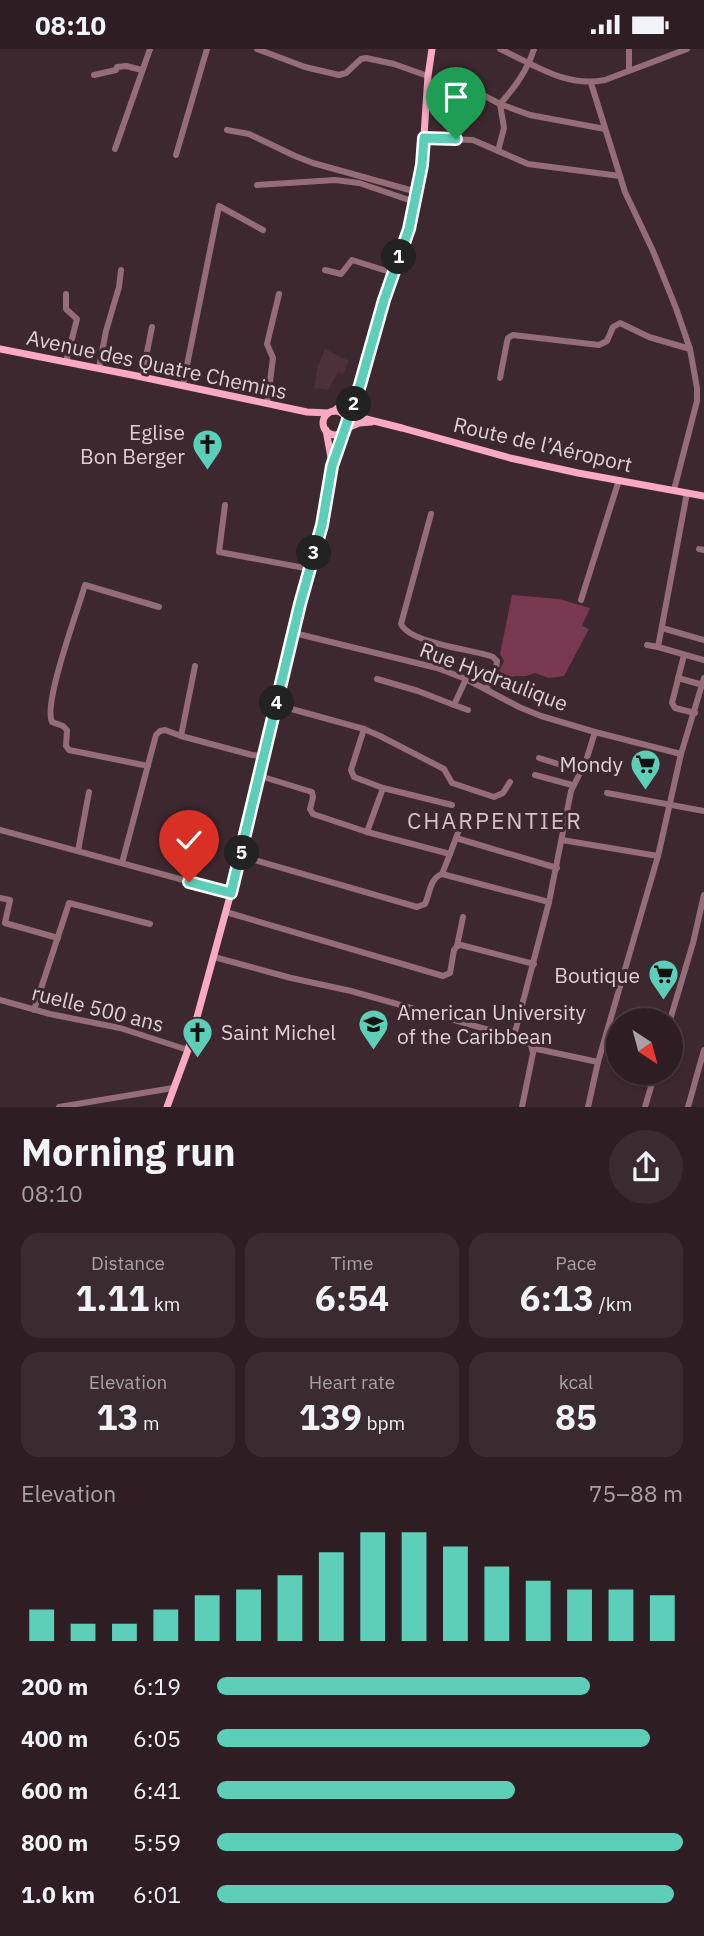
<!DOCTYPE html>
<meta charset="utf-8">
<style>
:root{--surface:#2e1e23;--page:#3a2b30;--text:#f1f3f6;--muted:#a7a2a6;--line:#493c41;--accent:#5dceb8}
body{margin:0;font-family:"IBM Plex Sans",sans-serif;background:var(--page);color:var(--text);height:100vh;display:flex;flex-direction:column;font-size:26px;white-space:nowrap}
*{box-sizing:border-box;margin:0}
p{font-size:23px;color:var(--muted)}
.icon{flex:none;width:38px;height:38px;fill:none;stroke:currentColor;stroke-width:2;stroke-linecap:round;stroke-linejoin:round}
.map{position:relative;height:1058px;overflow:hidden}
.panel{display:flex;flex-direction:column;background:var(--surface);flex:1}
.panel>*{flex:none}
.needle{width:46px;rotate:144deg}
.tools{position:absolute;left:606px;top:959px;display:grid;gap:14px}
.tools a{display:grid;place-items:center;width:77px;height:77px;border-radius:50%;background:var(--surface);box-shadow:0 2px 5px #0004,0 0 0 2px var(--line);font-size:35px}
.pin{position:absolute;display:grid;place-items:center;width:60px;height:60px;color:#fff;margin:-72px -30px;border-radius:50% 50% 50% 0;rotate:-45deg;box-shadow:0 0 7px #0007}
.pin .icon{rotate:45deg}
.km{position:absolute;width:35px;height:35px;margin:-18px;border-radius:50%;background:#222;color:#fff;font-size:19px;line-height:35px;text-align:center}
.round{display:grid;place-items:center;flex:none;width:74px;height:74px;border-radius:37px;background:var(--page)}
.headline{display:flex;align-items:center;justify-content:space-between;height:119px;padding:0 21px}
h1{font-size:38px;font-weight:700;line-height:52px}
.metrics{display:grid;grid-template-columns:repeat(3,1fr);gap:10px;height:119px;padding:7px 21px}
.metrics div{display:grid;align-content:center;border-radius:18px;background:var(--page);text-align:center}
.metrics b{font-size:35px;font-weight:700}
.metrics small{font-size:19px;font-weight:400}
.metrics p{font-size:19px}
.chart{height:196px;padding:14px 21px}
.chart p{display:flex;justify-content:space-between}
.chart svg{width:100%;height:126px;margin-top:7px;stroke:var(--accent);stroke-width:6}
ul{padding:0 21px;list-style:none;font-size:23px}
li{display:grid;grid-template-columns:112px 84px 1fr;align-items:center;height:52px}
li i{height:18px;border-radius:9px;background:var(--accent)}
.status{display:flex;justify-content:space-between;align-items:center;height:49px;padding:0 35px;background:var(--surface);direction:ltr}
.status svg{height:19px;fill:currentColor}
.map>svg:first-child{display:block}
.built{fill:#4d313a}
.green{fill:#78384f}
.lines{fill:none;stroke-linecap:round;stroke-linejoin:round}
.minor{stroke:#946d79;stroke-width:6}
.major{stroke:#faa9c3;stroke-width:7}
.route-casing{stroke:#fff;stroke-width:14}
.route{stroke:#5dceb8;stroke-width:9}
.labels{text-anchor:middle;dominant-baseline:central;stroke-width:6;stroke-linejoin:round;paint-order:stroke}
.street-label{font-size:21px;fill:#ded1d4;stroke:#3d282f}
.poi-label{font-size:21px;fill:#ded1d4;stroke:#3d282f;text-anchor:end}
.neighbourhood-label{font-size:23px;letter-spacing:2px;fill:#dabfc6;stroke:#3d282f}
</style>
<div class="status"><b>08:10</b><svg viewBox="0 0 49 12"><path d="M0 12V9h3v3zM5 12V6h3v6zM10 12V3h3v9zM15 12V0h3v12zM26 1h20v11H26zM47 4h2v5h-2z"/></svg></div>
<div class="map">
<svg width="704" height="1058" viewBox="0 0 704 1058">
<rect width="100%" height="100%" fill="#3d282f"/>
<path class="built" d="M325,300L349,312L343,325L338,323L328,341L314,339L318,317Z"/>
<path class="green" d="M512,546L559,550L590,559L582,577L589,580L564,627L549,629L535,624L526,627H514L507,631L499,622L504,612L500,605Z"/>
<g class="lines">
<g class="minor">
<path d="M257,0L305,18L339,26L346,24L361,10L366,9L394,15L428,27"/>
<path d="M500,0C535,16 566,39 605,31L687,0"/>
<path d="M629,0V21"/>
<path d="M94,26L116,21L117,18L126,17L142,21"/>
<path d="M591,34L625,143L653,202L676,259L690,300L697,339V352L674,441"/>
<path d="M500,55C515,38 527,22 534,0"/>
<path d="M227,81L249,85L295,107L313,114L417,143"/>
<path d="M424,89L473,91L528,115L620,127"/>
<path d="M456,90L460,56L470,45L479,44L500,55L530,66L605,80"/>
<path d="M115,100L150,0"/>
<path d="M498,102L504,79L500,55"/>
<path d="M176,106L207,0"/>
<path d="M257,136L335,131L359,134L415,153"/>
<path d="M325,221L341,225L352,211L393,224"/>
<path d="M66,245V260L77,270L66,313"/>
<path d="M99,319L106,282L119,238L121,221"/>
<path d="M142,328L152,278"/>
<path d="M500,329L507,293L508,289L513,286L599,296L607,292L613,278L620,274L649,288L690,300"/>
<path d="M183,336L219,157L263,181"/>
<path d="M267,355L273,309L267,295L279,245"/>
<path d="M687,444L658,598L704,611"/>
<path d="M225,456L219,503L310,520"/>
<path d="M431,465L401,575C411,595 472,600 493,608L497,612L496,619L486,640"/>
<path d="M699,500L704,501"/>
<path d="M581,551L619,431"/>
<path d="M662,579L704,591"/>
<path d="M294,584L437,619L466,630L519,658L541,667L595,683L681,705"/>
<path d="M647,596L658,598"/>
<path d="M684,606L672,654L675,659L695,664"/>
<path d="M678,629L703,636"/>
<path d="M377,630L418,642L454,656L466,630"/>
<path d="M277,656L364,680L380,687L444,720L452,734L494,748L503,744L510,733"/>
<path d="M454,656L468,661"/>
<path d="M364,680L351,721L354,728L383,739L452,756"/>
<path d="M181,687L252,706L265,707"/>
<path d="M539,709L581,722"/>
<path d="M148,717L69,701L66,697L67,681L63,677L52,673C43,654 78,561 85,536L159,558"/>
<path d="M535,726L572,736"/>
<path d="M260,727L312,743L313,748L310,760L313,765L367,783L450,805L463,770"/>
<path d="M607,744L704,762"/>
<path d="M0,781L231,844"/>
<path d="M367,783L383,739"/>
<path d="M456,789L557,819"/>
<path d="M562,791L658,807"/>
<path d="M78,802L89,743"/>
<path d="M241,807L417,858L425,855C430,844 430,829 442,825L549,853"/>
<path d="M122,814L156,686L160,682L165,681L181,687L195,617"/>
<path d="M442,825L450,805"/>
<path d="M0,849L10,851L5,874L58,889"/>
<path d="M226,863L443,927L450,924L454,901L457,897L461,896L534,915"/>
<path d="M457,897L463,868"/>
<path d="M214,908L291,929L351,942L521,990L531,996L533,1004L522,1058"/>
<path d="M0,951L50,965L120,979L188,1001"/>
<path d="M34,961L69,854L150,875"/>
<path d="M670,971L693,894L704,846"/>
<path d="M514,987L549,853L571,742L586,712L595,683"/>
<path d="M532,999L598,1013"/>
<path d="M59,1058L173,1039"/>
<path d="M588,1058L598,1013L658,807L681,705L704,629"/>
<path d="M645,1058L655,1024"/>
<path d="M688,1058L704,1001"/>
</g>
<g class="major">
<path d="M0,300L137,327L307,363L328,364"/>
<path d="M334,362L357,343"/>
<circle cx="335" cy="374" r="12"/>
<path d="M342,364L402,379L510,409L578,424L704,447"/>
<path d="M346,377L384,251L409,180L422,116L428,27L432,0"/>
<path d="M345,380L359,374L371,373"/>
<path d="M326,381L332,414"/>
<path d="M167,1058L188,1001L241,807L300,555L322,476L333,417L343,382"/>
</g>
</g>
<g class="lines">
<defs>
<path id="route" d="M189,833L231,844L300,555L322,476L332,417L360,336L384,251L409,180L422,116L424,89L456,90"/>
</defs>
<use href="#route" class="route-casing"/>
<use href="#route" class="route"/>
</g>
<defs>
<symbol id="church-pin" viewBox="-11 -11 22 30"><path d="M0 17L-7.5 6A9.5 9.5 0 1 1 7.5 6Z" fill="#5dceb8" stroke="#3d282f"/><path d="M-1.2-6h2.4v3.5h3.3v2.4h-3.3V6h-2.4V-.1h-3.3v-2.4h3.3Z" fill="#111"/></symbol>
<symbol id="supermarket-pin" viewBox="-11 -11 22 30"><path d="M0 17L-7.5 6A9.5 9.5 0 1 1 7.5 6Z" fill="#5dceb8" stroke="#3d282f"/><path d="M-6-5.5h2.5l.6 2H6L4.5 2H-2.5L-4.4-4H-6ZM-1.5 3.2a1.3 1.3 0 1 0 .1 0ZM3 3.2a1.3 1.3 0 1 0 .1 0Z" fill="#111"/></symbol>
<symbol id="university-pin" viewBox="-11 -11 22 30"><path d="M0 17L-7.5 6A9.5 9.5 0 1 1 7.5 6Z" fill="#5dceb8" stroke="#3d282f"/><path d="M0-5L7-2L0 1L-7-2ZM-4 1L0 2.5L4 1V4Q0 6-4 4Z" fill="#111"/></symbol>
</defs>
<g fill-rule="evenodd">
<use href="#church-pin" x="190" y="378" width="35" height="47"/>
<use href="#supermarket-pin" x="628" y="698" width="35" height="47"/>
<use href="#supermarket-pin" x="646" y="908" width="35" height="47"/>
<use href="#university-pin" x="356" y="958" width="35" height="47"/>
<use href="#church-pin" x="180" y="966" width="35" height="47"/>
</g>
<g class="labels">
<g class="street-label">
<text transform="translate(157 315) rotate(12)">Avenue des Quatre Chemins</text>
<text transform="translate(543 395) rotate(13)">Route de l’Aéroport</text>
<text transform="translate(494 627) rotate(21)">Rue Hydraulique</text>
<text transform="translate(98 959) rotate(14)">ruelle 500 ans</text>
</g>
<g class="poi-label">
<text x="185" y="383">Eglise<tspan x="185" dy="24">Bon Berger</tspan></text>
<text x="623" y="715">Mondy</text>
<text x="640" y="926">Boutique</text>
<text x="397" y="963" text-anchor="start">American University<tspan x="397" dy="24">of the Caribbean</tspan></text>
<text x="221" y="983" text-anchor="start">Saint Michel</text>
</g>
<g class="neighbourhood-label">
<text x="495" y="771">CHARPENTIER</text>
</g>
</g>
</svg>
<div class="tools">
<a><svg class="needle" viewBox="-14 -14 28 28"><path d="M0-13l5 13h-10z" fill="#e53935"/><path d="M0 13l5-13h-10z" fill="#a7a2a6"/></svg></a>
</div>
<div class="pin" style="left:456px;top:90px;background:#1e9e55"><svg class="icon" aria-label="arrive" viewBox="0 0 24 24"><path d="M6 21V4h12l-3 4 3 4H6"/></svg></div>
<div class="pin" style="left:189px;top:833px;background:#d93025"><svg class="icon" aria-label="check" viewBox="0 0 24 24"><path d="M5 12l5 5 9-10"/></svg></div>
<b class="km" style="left:399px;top:208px">1</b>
<b class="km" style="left:354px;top:355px">2</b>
<b class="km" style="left:314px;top:504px">3</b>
<b class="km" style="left:277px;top:654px">4</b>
<b class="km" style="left:242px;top:804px">5</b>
</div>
<section class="panel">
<div class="headline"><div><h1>Morning run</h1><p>08:10</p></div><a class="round"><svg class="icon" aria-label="share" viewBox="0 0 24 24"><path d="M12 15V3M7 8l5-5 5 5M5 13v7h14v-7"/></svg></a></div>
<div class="metrics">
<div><p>Distance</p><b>1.11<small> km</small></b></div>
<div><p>Time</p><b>6:54</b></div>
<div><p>Pace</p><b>6:13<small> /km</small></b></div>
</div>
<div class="metrics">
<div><p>Elevation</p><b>13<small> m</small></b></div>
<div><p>Heart rate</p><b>139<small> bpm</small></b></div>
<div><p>kcal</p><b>85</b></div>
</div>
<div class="chart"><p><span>Elevation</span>75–88 m</p>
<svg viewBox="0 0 160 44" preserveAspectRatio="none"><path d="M5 44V33M15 44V38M25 44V38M35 44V33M45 44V28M55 44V26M65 44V21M75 44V13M85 44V6M95 44V6M105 44V11M115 44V18M125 44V23M135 44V26M145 44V26M155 44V28"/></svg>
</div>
<ul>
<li><b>200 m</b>6:19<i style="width:80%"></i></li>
<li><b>400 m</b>6:05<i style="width:93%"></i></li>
<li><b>600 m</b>6:41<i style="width:64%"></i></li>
<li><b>800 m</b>5:59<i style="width:100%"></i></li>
<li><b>1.0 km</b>6:01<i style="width:98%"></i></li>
</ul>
</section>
